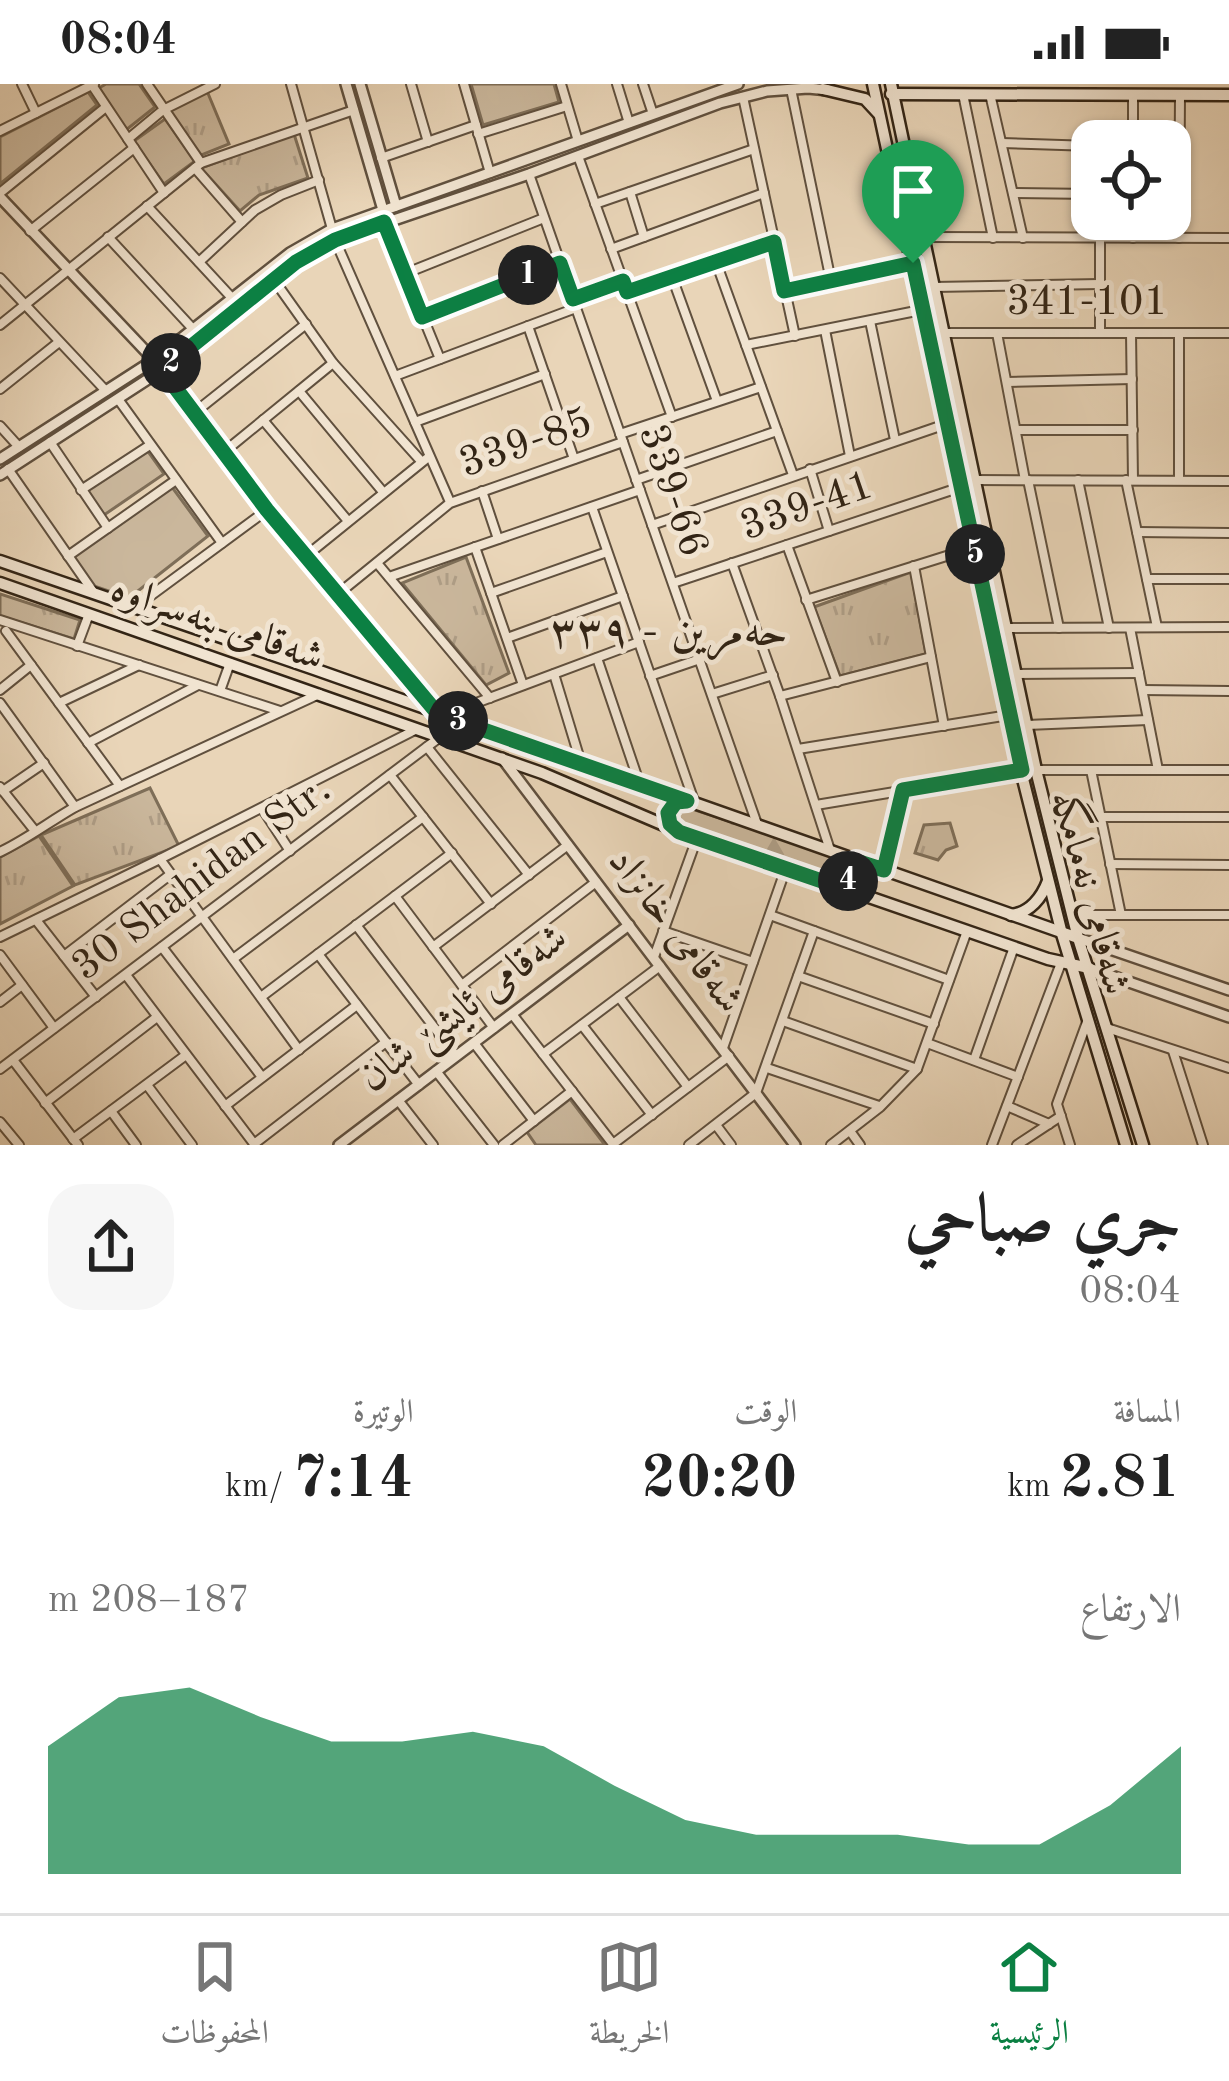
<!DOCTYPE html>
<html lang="ar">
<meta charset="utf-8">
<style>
:root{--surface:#fff;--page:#f6f6f6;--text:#222;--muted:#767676;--line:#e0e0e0;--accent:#0b8043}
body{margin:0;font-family:"Old Standard TT",Amiri,serif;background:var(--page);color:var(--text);direction:rtl;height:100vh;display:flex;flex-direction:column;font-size:45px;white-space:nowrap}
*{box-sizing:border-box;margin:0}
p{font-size:39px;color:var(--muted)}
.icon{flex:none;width:66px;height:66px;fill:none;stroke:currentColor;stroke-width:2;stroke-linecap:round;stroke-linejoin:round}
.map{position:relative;height:1061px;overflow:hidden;direction:ltr}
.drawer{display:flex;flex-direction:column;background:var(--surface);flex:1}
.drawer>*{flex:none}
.buttons{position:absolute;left:1071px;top:36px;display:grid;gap:24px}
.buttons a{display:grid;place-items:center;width:120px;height:120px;border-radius:24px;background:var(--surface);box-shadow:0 3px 9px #0004;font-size:60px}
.pin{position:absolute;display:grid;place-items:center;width:102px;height:102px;color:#fff;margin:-123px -51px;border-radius:50% 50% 50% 0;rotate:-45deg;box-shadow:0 0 12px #0007}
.pin .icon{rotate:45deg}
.km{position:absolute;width:60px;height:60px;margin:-30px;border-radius:50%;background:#222;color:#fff;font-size:33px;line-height:60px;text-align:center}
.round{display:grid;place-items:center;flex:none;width:126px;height:126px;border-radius:36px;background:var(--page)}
.summary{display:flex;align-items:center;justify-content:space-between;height:204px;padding:0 48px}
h1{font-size:66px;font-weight:600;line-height:90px}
.stats{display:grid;grid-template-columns:repeat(3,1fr);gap:18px;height:204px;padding:12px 48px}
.stats div{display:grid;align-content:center}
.stats b{font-size:60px;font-weight:600}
.stats small{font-size:33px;font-weight:400}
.stats p{font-size:33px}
.chart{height:336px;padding:24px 48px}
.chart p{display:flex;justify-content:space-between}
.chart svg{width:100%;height:216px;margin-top:12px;fill:var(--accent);opacity:.7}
.status{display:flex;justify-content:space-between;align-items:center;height:84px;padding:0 60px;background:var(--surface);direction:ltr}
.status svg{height:33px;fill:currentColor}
.tabs{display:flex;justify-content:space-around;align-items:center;height:168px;border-top:3px solid var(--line);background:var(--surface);font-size:33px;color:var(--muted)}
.tabs a{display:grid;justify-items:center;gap:6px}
.tabs .active{color:var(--accent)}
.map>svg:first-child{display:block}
.grass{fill:url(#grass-tufts);stroke:#7e6e58;stroke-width:3}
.forest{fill:url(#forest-firs);stroke:#7e6e58;stroke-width:3}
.park{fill:#cab79c;stroke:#7e6e58;stroke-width:3}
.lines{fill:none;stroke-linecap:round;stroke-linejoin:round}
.minor-casing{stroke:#60503e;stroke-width:12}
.tertiary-casing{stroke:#60503e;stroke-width:14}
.secondary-casing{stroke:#322415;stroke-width:15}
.minor{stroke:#f1e4d1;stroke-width:8}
.tertiary{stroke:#f1e4d1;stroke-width:9}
.secondary{stroke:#f1e4d1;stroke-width:10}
.route-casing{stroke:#fff;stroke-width:24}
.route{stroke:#0b8043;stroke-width:15}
.labels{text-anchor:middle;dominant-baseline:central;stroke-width:10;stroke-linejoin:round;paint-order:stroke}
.street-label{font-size:42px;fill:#322415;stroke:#f1e4d1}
.neighbourhood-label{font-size:45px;fill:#322415;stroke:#f1e4d1}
</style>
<div class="status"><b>08:04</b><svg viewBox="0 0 49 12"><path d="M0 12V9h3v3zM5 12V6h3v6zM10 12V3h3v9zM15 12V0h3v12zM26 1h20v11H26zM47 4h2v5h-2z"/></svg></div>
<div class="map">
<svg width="1229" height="1061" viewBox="0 0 1229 1061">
<defs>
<pattern id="grass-tufts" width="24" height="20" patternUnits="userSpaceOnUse" patternTransform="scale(3)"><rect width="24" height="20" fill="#cab79c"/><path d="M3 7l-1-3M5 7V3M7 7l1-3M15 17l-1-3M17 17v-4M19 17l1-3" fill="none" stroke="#ae9d86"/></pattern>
<pattern id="forest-firs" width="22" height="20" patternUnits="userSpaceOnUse" patternTransform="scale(3)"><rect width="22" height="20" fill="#cab79c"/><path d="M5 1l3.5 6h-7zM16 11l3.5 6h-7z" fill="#ae9d86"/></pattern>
</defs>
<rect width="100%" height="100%" fill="#e9d5b8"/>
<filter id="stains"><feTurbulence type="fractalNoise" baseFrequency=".00167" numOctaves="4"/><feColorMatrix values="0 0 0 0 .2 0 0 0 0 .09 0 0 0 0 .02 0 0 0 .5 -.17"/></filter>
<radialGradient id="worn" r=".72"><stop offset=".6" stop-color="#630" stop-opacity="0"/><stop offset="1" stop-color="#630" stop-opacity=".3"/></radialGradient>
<g class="grass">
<path d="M207,7L229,60L199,72L169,27Z"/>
<path d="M294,50L308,94L259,111L240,127L201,84Z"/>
<path d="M466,473L509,589L486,601L402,499Z"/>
<path d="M911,488L926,570L840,592L814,523Z"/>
<path d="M0,510L80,536L74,555L0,532Z"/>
<path d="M150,704L179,762L75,801L41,751Z"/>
<path d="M950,739L957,762L946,766L938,776L915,769L924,741Z"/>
<path d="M39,752L73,802L0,840V773Z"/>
</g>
<path class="forest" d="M686,723L841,774C849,784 844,795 831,795L681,742L675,732L677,726Z"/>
<g class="park">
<path d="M106,0H139L155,23L126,46L99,4Z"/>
<path d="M471,0H554L559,18L483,41Z"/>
<path d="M88,8L97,21L0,100V53Z"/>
<path d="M165,35L195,77L164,100L134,57Z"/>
<path d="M144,362L164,390L104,431L82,402Z"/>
<path d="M169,399L208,452L129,514L91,501L69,470Z"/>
<path d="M570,1015L605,1061H536L527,1048Z"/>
</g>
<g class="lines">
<defs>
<g id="minor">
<path d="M22,0L36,29"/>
<path d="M147,0L201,79"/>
<path d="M291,0L332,145"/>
<path d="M411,0L428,58"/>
<path d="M464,0L490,89"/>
<path d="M561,0L578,57"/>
<path d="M617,0L629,39"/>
<path d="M643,0L653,30"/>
<path d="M92,1L164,109"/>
<path d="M791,5L831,197"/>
<path d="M963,10L993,154"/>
<path d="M990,10L1023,154"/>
<path d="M743,13L795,252"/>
<path d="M0,47L94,0"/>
<path d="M478,50L567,22"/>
<path d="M128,55L163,26L215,0"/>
<path d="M1133,57V11"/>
<path d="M1002,59L1092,62"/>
<path d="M578,72L672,333"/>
<path d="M381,74L476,41"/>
<path d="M195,84L242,138"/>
<path d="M529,90L757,740"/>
<path d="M630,108L644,153"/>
<path d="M0,109L106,23"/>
<path d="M1013,109L1092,110"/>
<path d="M595,120L754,65"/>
<path d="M147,122L232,214"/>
<path d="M384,138L440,275"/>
<path d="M30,147L134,64"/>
<path d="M108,153L193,245"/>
<path d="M924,153L1229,154"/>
<path d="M1100,154V249"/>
<path d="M1133,154V135"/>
<path d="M1179,154L1180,11"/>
<path d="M335,156L450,418"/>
<path d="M611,165L764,109"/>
<path d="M199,178L255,126L281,111L319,96"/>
<path d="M716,178L793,391"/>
<path d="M404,190L544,134"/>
<path d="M672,193L717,317"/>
<path d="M0,194L106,307"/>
<path d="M274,196L333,279L421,377"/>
<path d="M934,203L1100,200"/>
<path d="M785,207L912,179"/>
<path d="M627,209L774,158"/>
<path d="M573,215L623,198"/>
<path d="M422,233L560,179"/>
<path d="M870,237L895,356"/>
<path d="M0,241L201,79L354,26"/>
<path d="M528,242L574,375"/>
<path d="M825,246L850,372"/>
<path d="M944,249H1229"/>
<path d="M997,249L1025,396"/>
<path d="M1131,249L1133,396"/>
<path d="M1179,249V396"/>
<path d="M746,261L921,226"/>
<path d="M162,286L267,426L438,630L468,622L639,558"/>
<path d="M395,292L576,224"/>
<path d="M1007,298L1132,295"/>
<path d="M0,305L59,258"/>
<path d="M299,307L383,408"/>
<path d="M118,315L222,459"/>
<path d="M194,329L306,240"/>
<path d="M263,336L348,437"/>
<path d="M415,338L545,290"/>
<path d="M0,342L19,363"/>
<path d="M1016,346H1133"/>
<path d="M620,350L761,303"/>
<path d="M50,358L108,444"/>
<path d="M224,368L333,279"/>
<path d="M8,385L94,509"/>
<path d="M810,385L829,447"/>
<path d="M636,396L777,347"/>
<path d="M975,396L1229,397"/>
<path d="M1028,396L1059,544"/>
<path d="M1078,396L1109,544"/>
<path d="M1126,396L1157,543"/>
<path d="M81,406L150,361"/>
<path d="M482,407L498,455"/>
<path d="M592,423L695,720"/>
<path d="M652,441L946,340"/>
<path d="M1137,448L1229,449"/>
<path d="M787,461L837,598"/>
<path d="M475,463L523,601"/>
<path d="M68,472L176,396"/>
<path d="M306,472L426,375"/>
<path d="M377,479L490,614"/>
<path d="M732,479L780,612L830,766"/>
<path d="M914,482L944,642"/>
<path d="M389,493L640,406"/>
<path d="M1147,495H1229"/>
<path d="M673,499L961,403"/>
<path d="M491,509L607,468"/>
<path d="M338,510L450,419L623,358"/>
<path d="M806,516L972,464"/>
<path d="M134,524L267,426"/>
<path d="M0,536L280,627"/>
<path d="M1006,544L1229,543"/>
<path d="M1130,544L1158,686"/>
<path d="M6,547L120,702"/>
<path d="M507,554L623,512"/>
<path d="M77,562L89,530"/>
<path d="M597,574L640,701"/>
<path d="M554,590L581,679"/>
<path d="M1016,590L1139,589"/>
<path d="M650,592L700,575"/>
<path d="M0,606L31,581"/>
<path d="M1143,606L1229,607"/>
<path d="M220,607L230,579"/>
<path d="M712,610L773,591"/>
<path d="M780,612L931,573"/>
<path d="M0,619L75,723"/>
<path d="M59,619L139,581"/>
<path d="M1027,641L1148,636"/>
<path d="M88,659L198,601"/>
<path d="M427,663L529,791"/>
<path d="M798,665L1009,631"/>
<path d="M1036,686H1229"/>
<path d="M1091,686L1121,831"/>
<path d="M390,691L491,820"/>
<path d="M0,703L35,747"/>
<path d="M3,707L44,679"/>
<path d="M816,721L1021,687"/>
<path d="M262,724L290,767"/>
<path d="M1100,733H1229"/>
<path d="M0,768C27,755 49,738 75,723L319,610"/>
<path d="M160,775L299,966"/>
<path d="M1110,780L1229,781"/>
<path d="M883,786L903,706"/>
<path d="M395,812L494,944"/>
<path d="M1071,823L1089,831H1229"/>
<path d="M770,831L949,896"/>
<path d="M36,836L96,913"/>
<path d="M356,841L456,972"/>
<path d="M663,847L753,878"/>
<path d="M0,853L160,775L417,645"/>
<path d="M162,863L262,993"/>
<path d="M433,863L568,761"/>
<path d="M318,870L419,1001"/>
<path d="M0,871L54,944"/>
<path d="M64,872L171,790"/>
<path d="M654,873L697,754"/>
<path d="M233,875L423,733"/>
<path d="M126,891L255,1061"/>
<path d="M798,892L934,940"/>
<path d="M462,901L596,798"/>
<path d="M261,913L452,769"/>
<path d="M619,913L688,1003"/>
<path d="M0,918L22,901"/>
<path d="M512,930L613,1060"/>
<path d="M783,937L917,985"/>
<path d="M582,941L652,1031"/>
<path d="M1107,944L1229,984"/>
<path d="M474,959L534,1037"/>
<path d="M927,959L1018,993"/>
<path d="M723,964L786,784"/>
<path d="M1173,967L1203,1061"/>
<path d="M543,970L660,882"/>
<path d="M13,976L78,1061"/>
<path d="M974,976L1014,863"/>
<path d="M767,984L879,1022"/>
<path d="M0,985L440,653"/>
<path d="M436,987L494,1061"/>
<path d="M147,1001L192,1061"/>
<path d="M398,1016L433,1061"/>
<path d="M45,1019L157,933"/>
<path d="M225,1022L357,921"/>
<path d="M1007,1022L1049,1040"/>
<path d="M111,1027L136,1061"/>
<path d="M0,1038L19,1061"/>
<path d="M716,1041L731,1061"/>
<path d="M850,1047L860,1061"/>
<path d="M73,1055L186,971"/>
<path d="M254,1060L386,958"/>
<path d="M613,1060L729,972"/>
<path d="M503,1061L572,1007"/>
<path d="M689,1061L756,1009L814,847"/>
<path d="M831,1061L880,1023L917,985L967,847"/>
<path d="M992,1061L1061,879"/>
<path d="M1017,1061L1061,1032"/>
<path d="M1070,1061L1057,1020L1087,938"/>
</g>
<g id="tertiary">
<path d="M346,0L383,126"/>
<path d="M360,0L396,122"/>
<path d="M0,113L154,276"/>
<path d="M0,375L154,276L290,169L332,145L738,0"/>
<path d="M0,391L162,286L296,178L335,156L529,90L720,19L767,7L808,4L828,6"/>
<path d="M502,674L795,1061"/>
<path d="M1078,854L1229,906"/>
<path d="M1089,884L1229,933"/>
<path d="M339,1061L629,841"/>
</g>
<g id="secondary">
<path d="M873,0L1021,687L1062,850L1126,1061"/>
<path d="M891,0L1036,686L1078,854L1143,1061"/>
<path d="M823,5L865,15L878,29"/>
<path d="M891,10L1229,11"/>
<path d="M0,477L314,585L1078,854"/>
<path d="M0,499L542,689L678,747L1048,875L1089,884"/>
<path d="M677,746C664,736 667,720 684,717"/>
<path d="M1011,831C1030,829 1042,813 1048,797"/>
</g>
</defs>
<use href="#minor" class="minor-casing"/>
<use href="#tertiary" class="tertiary-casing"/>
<use href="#secondary" class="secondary-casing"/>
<use href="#minor" class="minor"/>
<use href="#tertiary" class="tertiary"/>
<use href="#secondary" class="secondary"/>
</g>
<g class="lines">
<defs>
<path id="route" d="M384,138L422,233L560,179L573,215L623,197L627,208L774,158L784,207L913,179L1022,686L903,706L884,786L856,777L845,805L679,748L670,740L668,729L676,718L687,717L438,630L267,426L162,286L296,178L335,156Z"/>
</defs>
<use href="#route" class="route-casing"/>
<use href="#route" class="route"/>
</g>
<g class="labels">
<g class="street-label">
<text x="1087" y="219">341-101</text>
<text transform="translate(526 360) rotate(-19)">339-85</text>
<text transform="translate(672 407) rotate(71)">339-66</text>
<text transform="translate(807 423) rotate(-19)">339-41</text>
<text transform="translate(217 540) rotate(19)">شەقامی بنەسراوە</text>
<text transform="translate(202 795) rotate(-37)">30 Shahidan Str.</text>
<text transform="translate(1089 809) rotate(75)">شەقامی نەمامگە</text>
<text transform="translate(675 847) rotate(53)">شەقامی خانزاد</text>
<text transform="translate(464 925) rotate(-37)">شەقامی ئایشێ شان</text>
</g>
<g class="neighbourhood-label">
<text x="669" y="549">حەمرین - ٣٣٩</text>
</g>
</g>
<rect width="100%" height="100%" filter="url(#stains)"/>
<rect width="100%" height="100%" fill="url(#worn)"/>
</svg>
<div class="buttons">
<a><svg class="icon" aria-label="locate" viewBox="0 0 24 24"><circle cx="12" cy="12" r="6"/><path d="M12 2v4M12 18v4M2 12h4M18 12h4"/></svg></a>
</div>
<div class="pin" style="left:913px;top:179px;background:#1e9e55"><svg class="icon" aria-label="arrive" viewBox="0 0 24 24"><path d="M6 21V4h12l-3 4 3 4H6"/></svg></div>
<b class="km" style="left:528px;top:191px">1</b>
<b class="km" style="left:171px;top:279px">2</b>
<b class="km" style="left:458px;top:637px">3</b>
<b class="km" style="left:848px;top:797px">4</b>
<b class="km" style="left:975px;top:470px">5</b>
</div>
<section class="drawer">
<div class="summary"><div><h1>جري صباحي</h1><p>08:04</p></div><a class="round"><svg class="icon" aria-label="share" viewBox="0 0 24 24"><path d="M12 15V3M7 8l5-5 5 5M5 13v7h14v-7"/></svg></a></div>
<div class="stats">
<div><p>المسافة</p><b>2.81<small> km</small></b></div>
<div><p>الوقت</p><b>20:20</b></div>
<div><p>الوتيرة</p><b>7:14<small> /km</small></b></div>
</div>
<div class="chart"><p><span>الارتفاع</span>187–208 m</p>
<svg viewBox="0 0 160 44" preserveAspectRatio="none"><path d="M0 44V18L10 8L20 6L30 12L40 17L50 17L60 15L70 18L80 26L90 33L100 36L110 36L120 36L130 38L140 38L150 30L160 18V44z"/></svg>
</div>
</section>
<nav class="tabs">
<a class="active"><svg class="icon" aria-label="home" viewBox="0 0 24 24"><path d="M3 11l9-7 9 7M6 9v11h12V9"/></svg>الرئيسية</a>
<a><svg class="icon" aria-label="map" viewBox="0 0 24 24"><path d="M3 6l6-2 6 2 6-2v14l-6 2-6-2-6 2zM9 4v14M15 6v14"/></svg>الخريطة</a>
<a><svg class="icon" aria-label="saved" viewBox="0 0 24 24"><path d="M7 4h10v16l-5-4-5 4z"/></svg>المحفوظات</a>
</nav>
